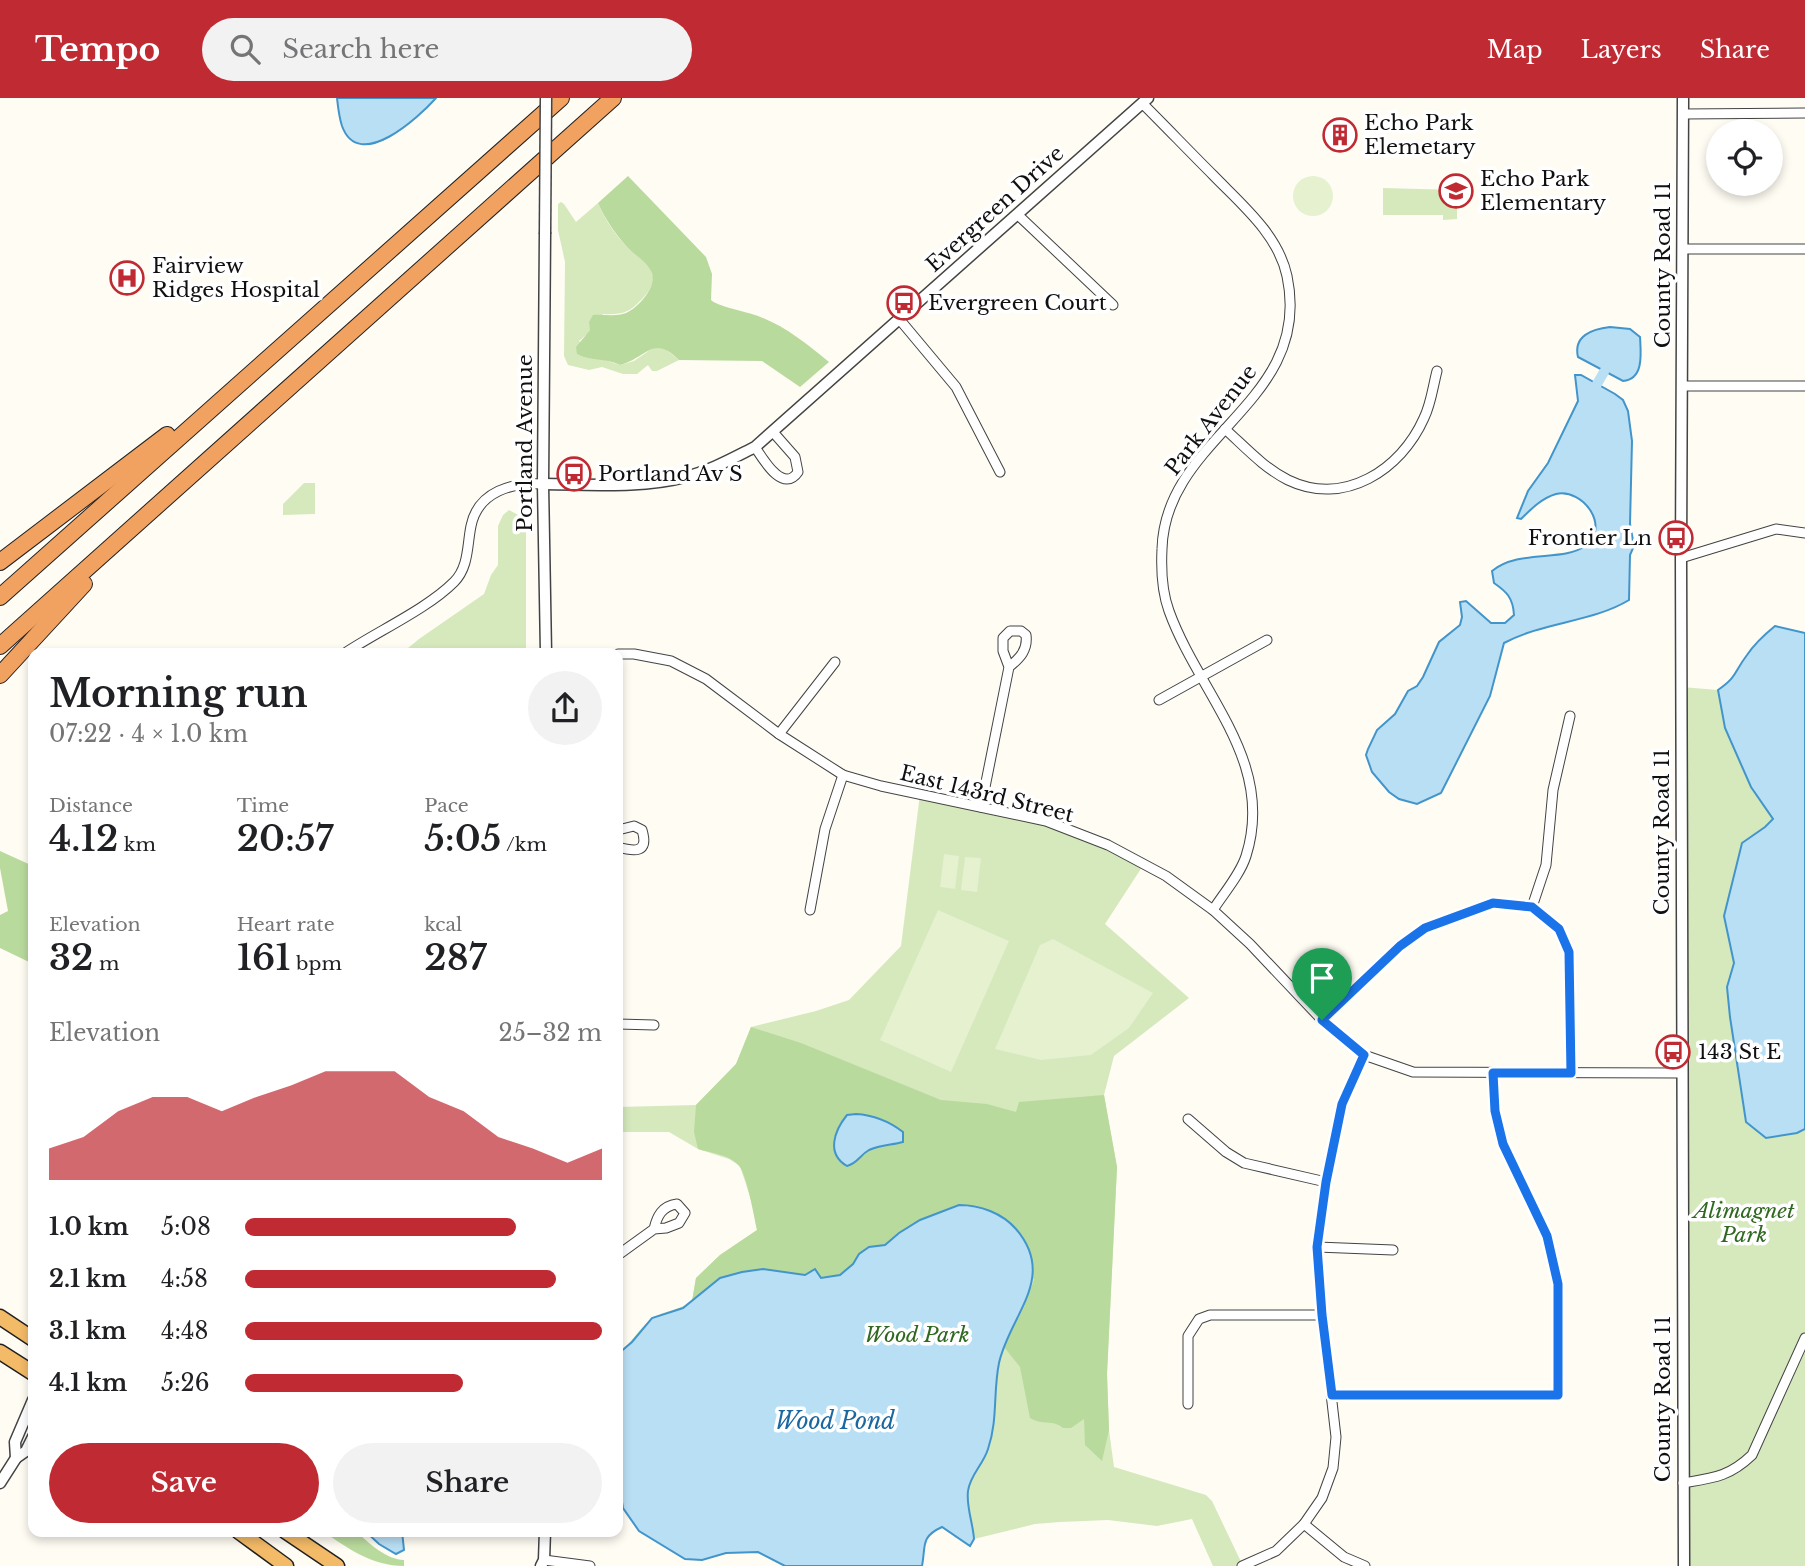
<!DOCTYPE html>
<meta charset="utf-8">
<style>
:root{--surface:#fff;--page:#f2f2f2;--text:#202124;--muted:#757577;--accent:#bf2a33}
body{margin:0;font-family:"Libre Baskerville",serif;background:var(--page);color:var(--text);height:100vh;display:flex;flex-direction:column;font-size:26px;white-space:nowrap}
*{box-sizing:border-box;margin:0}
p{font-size:23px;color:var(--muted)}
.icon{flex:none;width:38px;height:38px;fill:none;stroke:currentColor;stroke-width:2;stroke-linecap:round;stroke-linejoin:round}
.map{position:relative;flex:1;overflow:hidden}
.details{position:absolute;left:28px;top:550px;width:595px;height:889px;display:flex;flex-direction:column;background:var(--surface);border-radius:14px;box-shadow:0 4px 10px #0003}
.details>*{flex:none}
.controls{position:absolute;left:1706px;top:21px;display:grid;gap:14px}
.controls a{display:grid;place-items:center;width:77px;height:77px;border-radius:50%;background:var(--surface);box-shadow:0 4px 10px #0003;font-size:35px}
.pin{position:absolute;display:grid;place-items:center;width:60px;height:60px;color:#fff;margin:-72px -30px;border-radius:50% 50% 50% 0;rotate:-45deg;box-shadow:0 0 7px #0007}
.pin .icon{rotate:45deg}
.round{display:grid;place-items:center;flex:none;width:74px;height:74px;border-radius:37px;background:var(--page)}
.headline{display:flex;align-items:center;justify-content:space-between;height:119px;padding:0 21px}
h1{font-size:38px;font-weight:600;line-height:52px}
.figures{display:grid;grid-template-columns:repeat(3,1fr);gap:10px;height:119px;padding:7px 21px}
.figures div{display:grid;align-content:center}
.figures b{font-size:35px;font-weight:600}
.figures small{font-size:19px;font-weight:400}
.figures p{font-size:19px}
.chart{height:196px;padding:14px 21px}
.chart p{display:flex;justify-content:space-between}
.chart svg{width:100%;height:126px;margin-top:7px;fill:var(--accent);opacity:.7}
.button{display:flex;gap:14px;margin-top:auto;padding:14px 21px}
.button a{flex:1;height:80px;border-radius:42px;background:var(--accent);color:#fff;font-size:28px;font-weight:600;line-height:80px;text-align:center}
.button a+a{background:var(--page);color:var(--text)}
ul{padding:0 21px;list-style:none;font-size:23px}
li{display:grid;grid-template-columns:112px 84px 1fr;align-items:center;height:52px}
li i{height:18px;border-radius:9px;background:var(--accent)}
header{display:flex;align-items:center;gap:42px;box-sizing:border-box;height:98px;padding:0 35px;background:var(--accent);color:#fff}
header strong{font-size:33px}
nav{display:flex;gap:38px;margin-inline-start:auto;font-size:24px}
.search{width:490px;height:63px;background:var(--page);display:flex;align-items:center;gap:18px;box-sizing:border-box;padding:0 24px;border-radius:38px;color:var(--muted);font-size:26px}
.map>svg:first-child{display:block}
.green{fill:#d5e9bd}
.forest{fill:#b9da9d}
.pitch{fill:#e5f1cf}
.water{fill:#b9dff5;stroke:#4295cb;stroke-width:2}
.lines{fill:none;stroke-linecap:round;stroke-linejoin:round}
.canal{stroke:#b9dff5;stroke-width:10}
.minor-casing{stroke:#434343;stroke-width:11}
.tertiary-casing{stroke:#434343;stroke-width:13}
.trunk-casing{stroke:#212121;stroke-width:17}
.motorway-casing{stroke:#212121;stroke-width:18}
.minor{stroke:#fff;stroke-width:9}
.tertiary{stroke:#fff;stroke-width:10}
.trunk{stroke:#f3ba67;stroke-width:14}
.motorway{stroke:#f1a160;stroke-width:16}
.tertiary-bridge-casing{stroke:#434343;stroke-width:13;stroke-linecap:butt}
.tertiary-bridge{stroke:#fff;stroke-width:10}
.route-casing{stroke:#fff;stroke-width:14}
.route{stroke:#1a73e8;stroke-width:9}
.labels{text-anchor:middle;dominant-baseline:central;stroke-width:7;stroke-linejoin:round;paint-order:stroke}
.poi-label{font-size:21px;fill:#101010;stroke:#fff;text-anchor:start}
.street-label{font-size:21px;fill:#101010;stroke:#fff}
.park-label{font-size:21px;font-style:italic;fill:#306821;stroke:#fff}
.water-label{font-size:23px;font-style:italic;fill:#1b68a1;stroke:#fff}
</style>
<header>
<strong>Tempo</strong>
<div class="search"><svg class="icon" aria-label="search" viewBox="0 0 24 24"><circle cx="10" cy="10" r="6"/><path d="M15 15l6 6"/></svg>Search here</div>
<nav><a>Map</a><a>Layers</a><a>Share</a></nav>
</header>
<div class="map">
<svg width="1805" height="1468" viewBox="0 0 1805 1468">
<rect width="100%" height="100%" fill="#fffcf4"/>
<g class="green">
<path d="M1383,90L1457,92V121L1443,122V117H1383Z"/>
<path d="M561,104L564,106L576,124L598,105C605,122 616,138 628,150C637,158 651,166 653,178C654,187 647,196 641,202C629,215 621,217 603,216L587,236L579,243L599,260L620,267L634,263L656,248L663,249L679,262L657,273H652L648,267L637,276H623L602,269L589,272L568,267L564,258L565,164L558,132V106Z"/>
<path d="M304,385H315V416L283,417V406Z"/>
<path d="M509,412L520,418L526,426V555H407L408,550L419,541L484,496L491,477L498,467V428L503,417Z"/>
<path d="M1681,589L1718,592L1725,630L1751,689L1773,721L1765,729L1742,745L1724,818L1734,865L1727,889L1730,919L1743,998L1797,1035L1805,1031V1468H1684Z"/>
<path d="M920,696L1046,723L1144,766L1105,826L1189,900L1114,958L1104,997L1117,1069L1107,1276L1109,1332L1114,1369L1206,1397L1212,1403L1243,1468H1213L1192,1421L1157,1428L1108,1422L1060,1424L1035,1426L974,1441L970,1448L942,1429C920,1439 926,1448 922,1468H785L758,1454L726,1455L702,1462L685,1461L639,1433L623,1410L618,1381V1256C631,1245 638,1232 650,1222C659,1214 680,1212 692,1203L696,1180L720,1157L757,1132L753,1108L740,1068L729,1061L698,1051L669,1034H618V1009L696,1007L736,966L751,929L816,913L849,902L901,848Z"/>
</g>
<g class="forest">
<path d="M628,78L706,159L712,176L711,202C716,208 748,214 758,218C785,228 807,246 829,264L800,289L762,263L679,262C653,236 648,259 620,267C606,260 590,263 577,256L576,249L590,232L589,224L593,217C603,216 616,219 626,215C638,210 659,187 651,173C646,163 636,158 628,150C616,137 605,121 598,105Z"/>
<path d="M0,753L33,768V861L29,864L0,850V817L8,813L0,770Z"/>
<path d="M751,929L801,945L941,1002L987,1006L1016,1014L1019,1004L1104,997L1117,1069L1107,1276L1109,1332L1102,1363L1085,1347L1084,1321L1071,1330H1063C1053,1321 1043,1328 1030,1320L1020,1269L1004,1249L1024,1209L1034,1182L1010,1124L976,1107H959L920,1122L899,1135L885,1147L869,1149L859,1156L853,1166L840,1177L821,1180L763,1171L720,1180L692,1203L696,1180L720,1157L757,1132C754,1119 747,1077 739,1068C731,1057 711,1055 698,1051L694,1034L696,1007L736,966Z"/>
<path d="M323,1433H357C367,1445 388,1462 404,1462V1468C373,1468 348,1451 323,1433Z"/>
</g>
<g class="pitch">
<circle cx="1313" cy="98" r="20"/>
<path d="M944,756L959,758L955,791L940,789Z"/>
<path d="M965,759L981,760L977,794L961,792Z"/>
<path d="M938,812L1009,843L951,974L880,942Z"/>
<path d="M1053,841L1153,895L1129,930L1091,957L1041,962L995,951L1040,847Z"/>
</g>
<g class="water">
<path d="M337,0H436C419,19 359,75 342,28C339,19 338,9 337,0Z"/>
<path d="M1610,229L1630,231L1640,239C1641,256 1644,281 1623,283L1578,259C1573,238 1592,231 1610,229Z"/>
<path d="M1575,277H1581L1615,296L1623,302L1628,313L1632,343L1630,426L1634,448L1630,457L1629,502C1593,524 1543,524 1504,545L1490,598L1441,695L1417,706L1399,701L1389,694L1372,674L1366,657L1368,651L1377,632L1395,616L1408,593L1417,588L1423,579L1439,544L1460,527L1462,519L1460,504L1466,503L1491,525H1505L1514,517C1513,500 1507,494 1494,485L1492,473C1519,451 1563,464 1585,448C1611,430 1584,390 1556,396C1542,400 1531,411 1521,421L1517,420L1528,393L1548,365L1578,303Z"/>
<path d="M1775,528L1805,535V1031L1797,1035L1766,1040L1746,1024L1730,919L1727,889L1734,865L1724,818L1742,745L1765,729L1773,721L1751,689L1725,630L1718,592C1738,578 1734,574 1747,557C1755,545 1764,537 1775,528Z"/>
<path d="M856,1016C873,1017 890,1024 903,1034V1044C892,1047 880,1047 869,1052C860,1057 858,1065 847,1068C826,1056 834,1033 847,1017Z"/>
<path d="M959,1107C980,1107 1002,1115 1016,1131C1058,1180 1009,1218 999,1265C993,1294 998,1322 988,1351C983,1367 970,1377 968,1393C966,1409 973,1425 974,1441L970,1448L942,1429C920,1439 926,1448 922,1468H785L758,1454L726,1455L702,1462L685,1461L639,1433L623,1410L618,1381V1256L632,1244L652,1220L683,1210L720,1180L742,1174L763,1171L805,1177L815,1171L821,1180L840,1177L853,1166L859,1156L869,1149L885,1147L899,1135L920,1122Z"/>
<path d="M365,1433H402L404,1452L396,1456L379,1446Z"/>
</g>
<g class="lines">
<path class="canal" d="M1597,286L1604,274"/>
<defs>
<g id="minor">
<path d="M1142,5C1166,29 1189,53 1213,77C1241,106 1278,136 1287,178C1314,305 1165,337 1162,451C1161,471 1162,494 1169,513C1199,596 1276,663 1246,758C1240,777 1223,796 1213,812"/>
<path d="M1683,16L1805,15"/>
<path d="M1018,117L1113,207"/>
<path d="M1683,151H1805"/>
<path d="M900,222L956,289L1000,374"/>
<path d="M1682,288H1805"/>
<path d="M1225,331C1245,349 1264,370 1288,382C1344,409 1401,372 1424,320C1431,306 1433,288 1437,273"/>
<path d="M755,349C763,361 783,396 798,374L795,359L773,334"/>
<path d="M1681,460L1776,431L1805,435"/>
<path d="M345,555C378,533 427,511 454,484C469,469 467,447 471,428C478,393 513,384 543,386"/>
<path d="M618,556H634L671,563L706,581L779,636L843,677L881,688L1046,723L1108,747L1166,778L1213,812L1250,846L1322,922L1364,957L1413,974L1682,975"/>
<path d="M1159,602L1267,542"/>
<path d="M779,636L835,564"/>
<path d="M981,709L1009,569C1020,560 1028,552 1026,537L1021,533H1010L1003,540V553L1009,569"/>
<path d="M618,732L634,728L642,732C649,755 635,754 618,749"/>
<path d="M1532,809L1546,767L1553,692L1570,618"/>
<path d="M1532,809L1559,831L1569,854L1571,975"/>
<path d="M810,812L825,731L843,677"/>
<path d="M1322,922L1400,848L1425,830L1493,805L1532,809"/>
<path d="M618,926L654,927"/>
<path d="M1188,1021L1226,1054L1244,1065L1326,1084"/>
<path d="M1317,1149L1393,1152"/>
<path d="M618,1157L654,1131L666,1130L679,1125L685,1115L677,1106C662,1108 657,1118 654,1131"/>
<path d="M1332,1297H1558V1186L1547,1138L1503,1046L1495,1013L1493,975"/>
<path d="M1188,1306V1238L1199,1221L1210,1217H1322"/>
<path d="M1683,1385C1713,1380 1729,1379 1752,1357L1805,1240"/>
<path d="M1304,1426L1344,1459L1365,1468"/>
<path d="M544,1462L590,1468"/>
<path d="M1242,1468L1276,1453L1304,1426L1322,1400L1333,1370L1336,1339L1322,1217L1317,1149L1326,1084L1342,1006L1364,957"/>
</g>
<g id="tertiary">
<path d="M1683,0L1681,460L1684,1468"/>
<path d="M545,136L543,386L546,555"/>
<path d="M543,386C589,386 640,391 685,379C710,373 733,360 755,349L1148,0"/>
<path d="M16,1360L15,1344L33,1302"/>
<path d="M0,1385L16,1360L26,1353L33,1339"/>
<path d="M541,1468L544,1462L545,1433"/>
</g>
<g id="trunk">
<path d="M0,1219L33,1241"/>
<path d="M0,1254L33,1275"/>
<path d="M238,1433L286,1468"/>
<path d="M285,1433L337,1468"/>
</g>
<g id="motorway">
<path d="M0,464L167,337"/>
<path d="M0,499L561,0"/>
<path d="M0,548L613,0"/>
<path d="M0,577L84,486"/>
</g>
</defs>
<use href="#minor" class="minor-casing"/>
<use href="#tertiary" class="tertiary-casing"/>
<use href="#trunk" class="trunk-casing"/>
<use href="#motorway" class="motorway-casing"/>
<use href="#minor" class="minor"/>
<use href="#tertiary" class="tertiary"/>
<use href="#trunk" class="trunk"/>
<use href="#motorway" class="motorway"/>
<defs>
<path id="tertiary-bridge" d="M545,136L546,0"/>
</defs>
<use href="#tertiary-bridge" class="tertiary-bridge-casing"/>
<use href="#tertiary-bridge" class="tertiary-bridge"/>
</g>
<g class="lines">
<defs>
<path id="route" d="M1493,805L1532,809L1559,831L1569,854L1571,975H1493L1495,1013L1503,1046L1547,1138L1558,1186V1297H1332L1322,1217L1317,1149L1326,1084L1342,1006L1364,957L1322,922L1400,848L1425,830Z"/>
</defs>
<use href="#route" class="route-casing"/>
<use href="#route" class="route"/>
</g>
<defs>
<symbol id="building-ring" viewBox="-11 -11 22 22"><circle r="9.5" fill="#fff" stroke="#bf2a33" stroke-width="1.5"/><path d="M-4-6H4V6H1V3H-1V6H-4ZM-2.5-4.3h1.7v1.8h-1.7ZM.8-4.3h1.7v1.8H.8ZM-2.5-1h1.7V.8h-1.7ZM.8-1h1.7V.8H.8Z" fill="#bf2a33"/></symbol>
<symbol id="school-ring" viewBox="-11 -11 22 22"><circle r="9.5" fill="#fff" stroke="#bf2a33" stroke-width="1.5"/><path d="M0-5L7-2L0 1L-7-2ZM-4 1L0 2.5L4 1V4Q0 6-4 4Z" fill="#bf2a33"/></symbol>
<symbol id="hospital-ring" viewBox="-11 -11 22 22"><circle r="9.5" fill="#fff" stroke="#bf2a33" stroke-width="1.5"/><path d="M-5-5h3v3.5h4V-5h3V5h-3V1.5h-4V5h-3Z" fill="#bf2a33"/></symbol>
<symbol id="bus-ring" viewBox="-11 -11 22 22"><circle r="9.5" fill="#fff" stroke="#bf2a33" stroke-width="1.5"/><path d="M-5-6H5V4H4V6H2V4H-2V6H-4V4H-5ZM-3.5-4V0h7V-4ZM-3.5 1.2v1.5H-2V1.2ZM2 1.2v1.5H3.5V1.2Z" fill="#bf2a33"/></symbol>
</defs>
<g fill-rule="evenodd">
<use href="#building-ring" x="1321" y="18" width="38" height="38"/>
<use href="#school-ring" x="1437" y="74" width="38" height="38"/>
<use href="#hospital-ring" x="108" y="161" width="38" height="38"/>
<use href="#bus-ring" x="885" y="186" width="38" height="38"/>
<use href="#bus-ring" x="555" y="357" width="38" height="38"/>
<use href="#bus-ring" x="1657" y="421" width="38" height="38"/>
<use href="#bus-ring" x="1654" y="935" width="38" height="38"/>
</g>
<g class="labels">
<g class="poi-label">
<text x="1364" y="25">Echo Park<tspan x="1364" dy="24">Elemetary</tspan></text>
<text x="1480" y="81">Echo Park<tspan x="1480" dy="24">Elementary</tspan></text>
<text x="152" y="168">Fairview<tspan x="152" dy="24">Ridges Hospital</tspan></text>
<text x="928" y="205">Evergreen Court</text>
<text x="598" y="376">Portland Av S</text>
<text x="1652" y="440" text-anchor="end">Frontier Ln</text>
<text x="1698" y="954">143 St E</text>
</g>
<g class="street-label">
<text transform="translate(995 111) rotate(-42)">Evergreen Drive</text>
<text transform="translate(1663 167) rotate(-90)">County Road 11</text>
<text transform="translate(1211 322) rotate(-52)">Park Avenue</text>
<text transform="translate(525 345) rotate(-90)">Portland Avenue</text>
<text transform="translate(987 696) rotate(14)">East 143rd Street</text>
<text transform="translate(1662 734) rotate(-90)">County Road 11</text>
<text transform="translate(1663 1301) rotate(-90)">County Road 11</text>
</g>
<g class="park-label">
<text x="1744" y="1113">Alimagnet<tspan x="1744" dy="24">Park</tspan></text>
<text x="917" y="1237">Wood Park</text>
</g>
<g class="water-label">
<text x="835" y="1323">Wood Pond</text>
</g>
</g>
</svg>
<div class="controls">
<a><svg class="icon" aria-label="locate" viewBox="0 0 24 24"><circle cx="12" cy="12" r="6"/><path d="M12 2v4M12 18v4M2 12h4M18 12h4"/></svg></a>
</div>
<div class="pin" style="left:1322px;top:922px;background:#1e9e55"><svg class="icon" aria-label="arrive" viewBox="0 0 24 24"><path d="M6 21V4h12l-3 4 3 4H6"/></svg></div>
<section class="details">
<div class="headline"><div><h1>Morning run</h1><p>07:22 · 4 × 1.0 km</p></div><a class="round"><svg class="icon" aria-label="share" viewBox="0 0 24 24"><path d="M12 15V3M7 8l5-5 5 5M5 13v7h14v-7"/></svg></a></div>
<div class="figures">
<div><p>Distance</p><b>4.12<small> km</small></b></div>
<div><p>Time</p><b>20:57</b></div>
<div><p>Pace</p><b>5:05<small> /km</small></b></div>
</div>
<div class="figures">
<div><p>Elevation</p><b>32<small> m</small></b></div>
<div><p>Heart rate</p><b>161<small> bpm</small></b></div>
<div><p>kcal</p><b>287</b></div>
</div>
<div class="chart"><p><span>Elevation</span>25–32 m</p>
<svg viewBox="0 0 160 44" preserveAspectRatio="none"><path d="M0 44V33L10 29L20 20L30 15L40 15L50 20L60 15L70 11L80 6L90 6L100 6L110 15L120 20L130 29L140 33L150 38L160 33V44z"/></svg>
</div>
<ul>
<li><b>1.0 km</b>5:08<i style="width:76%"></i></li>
<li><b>2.1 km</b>4:58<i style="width:87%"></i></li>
<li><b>3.1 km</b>4:48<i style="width:100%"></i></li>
<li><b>4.1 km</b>5:26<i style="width:61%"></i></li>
</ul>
<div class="button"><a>Save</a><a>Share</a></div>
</section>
</div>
